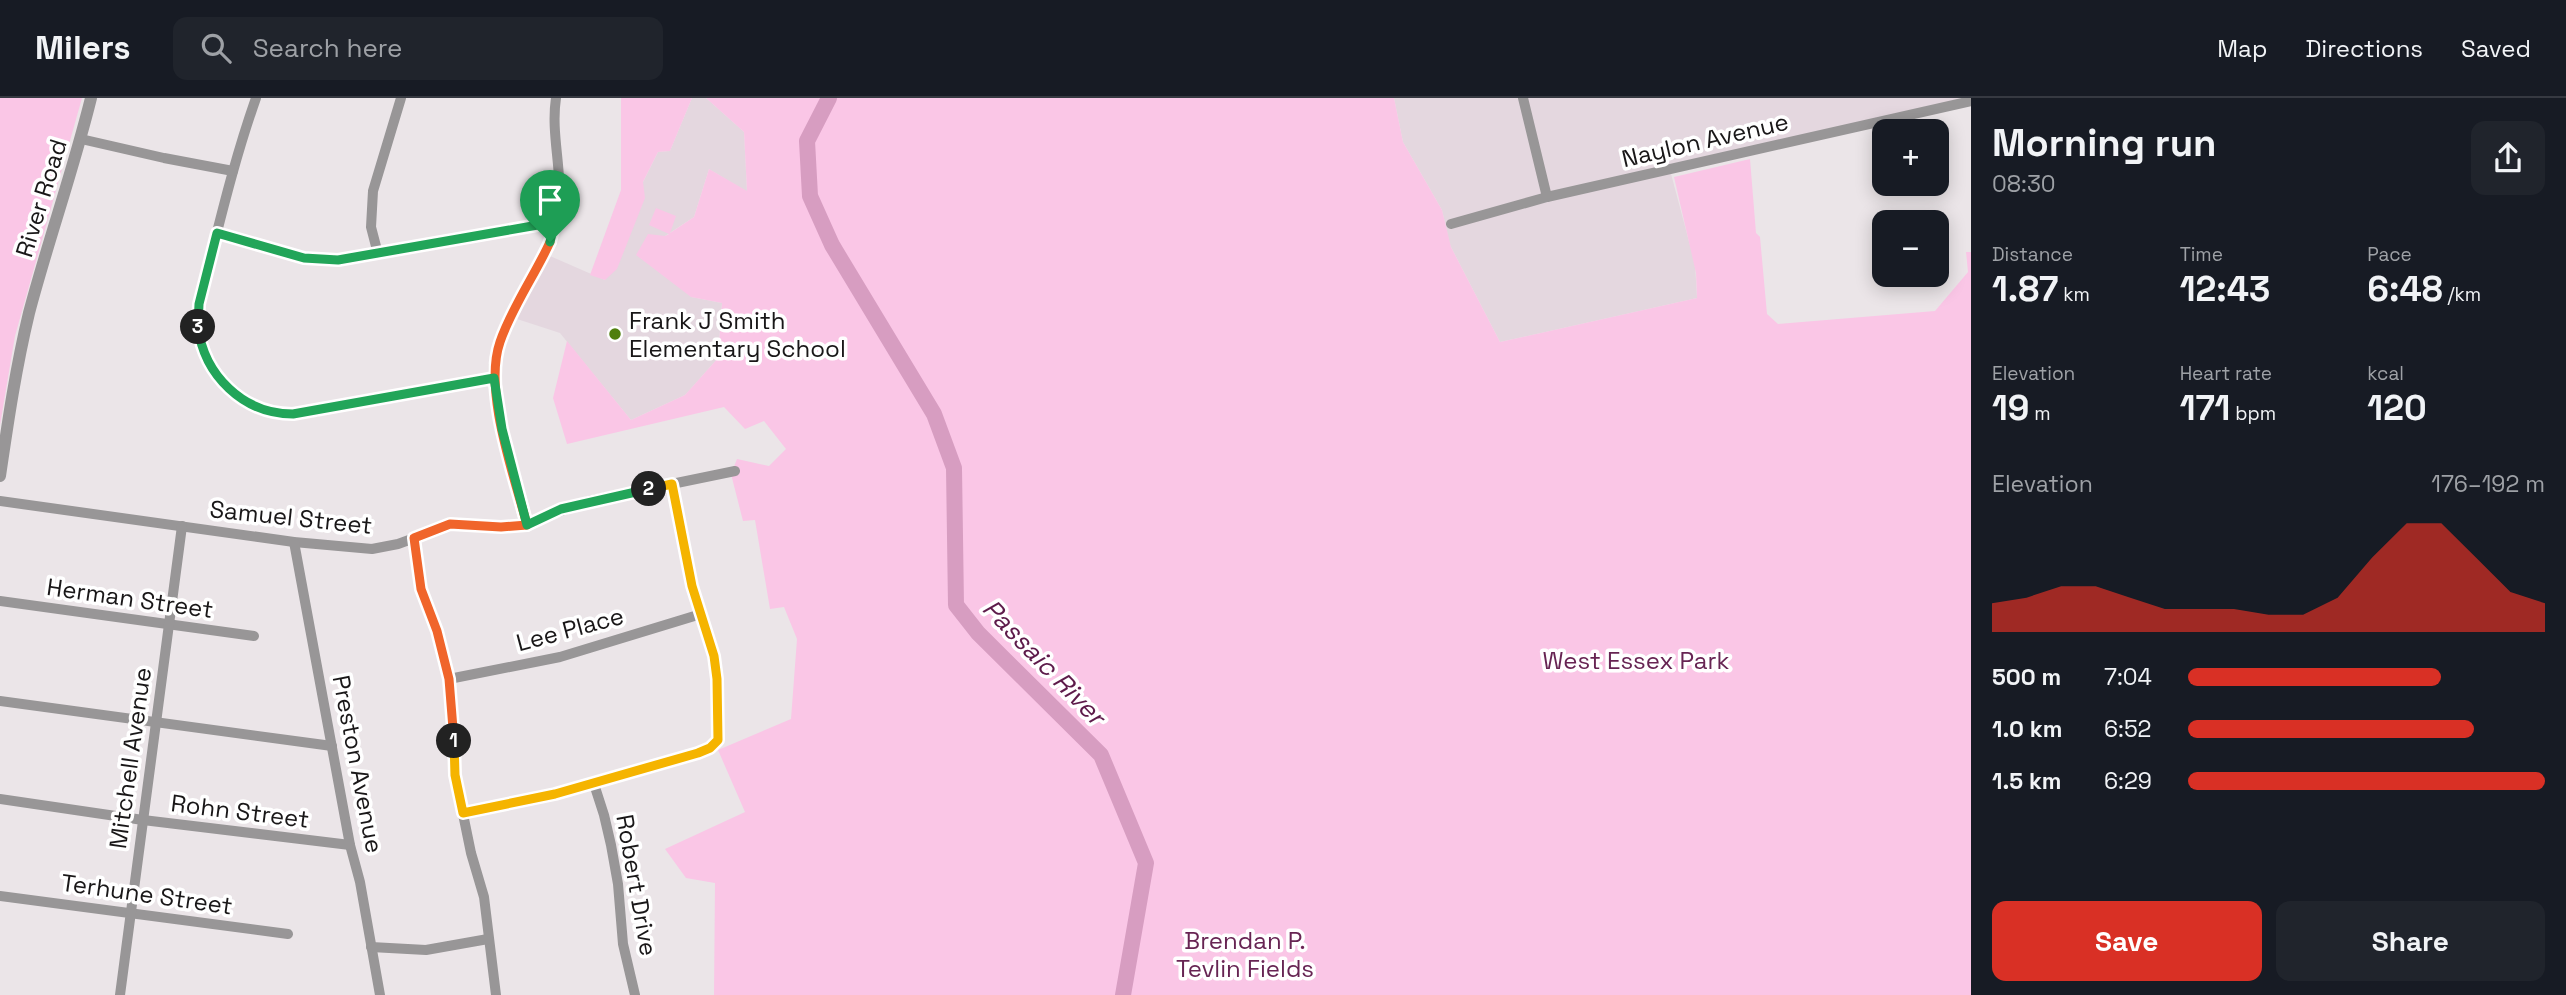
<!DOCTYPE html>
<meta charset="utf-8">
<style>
:root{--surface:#171b24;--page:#20242c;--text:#f1f3f6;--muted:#9ea1a6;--line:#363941;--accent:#d93025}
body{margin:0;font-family:"Space Grotesk",sans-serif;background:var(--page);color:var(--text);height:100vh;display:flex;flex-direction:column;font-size:26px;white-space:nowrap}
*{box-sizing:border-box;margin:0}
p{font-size:23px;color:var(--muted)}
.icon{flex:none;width:38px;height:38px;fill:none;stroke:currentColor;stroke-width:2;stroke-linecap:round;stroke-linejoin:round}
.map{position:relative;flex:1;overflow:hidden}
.side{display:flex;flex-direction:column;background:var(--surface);width:595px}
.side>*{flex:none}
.buttons{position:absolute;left:1872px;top:21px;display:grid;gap:14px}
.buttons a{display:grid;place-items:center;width:77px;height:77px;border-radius:14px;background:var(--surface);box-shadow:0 4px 18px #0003;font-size:35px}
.pin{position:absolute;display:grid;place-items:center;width:60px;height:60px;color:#fff;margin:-72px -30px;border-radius:50% 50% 50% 0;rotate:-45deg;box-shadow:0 0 7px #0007}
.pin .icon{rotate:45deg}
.km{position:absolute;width:35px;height:35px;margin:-18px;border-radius:50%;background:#222;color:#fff;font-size:19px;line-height:35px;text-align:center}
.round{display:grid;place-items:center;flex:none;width:74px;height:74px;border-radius:14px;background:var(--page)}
.headline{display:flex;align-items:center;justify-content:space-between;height:119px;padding:0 21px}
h1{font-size:38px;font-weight:600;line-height:52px}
.figures{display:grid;grid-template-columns:repeat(3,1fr);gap:10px;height:119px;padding:7px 21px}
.figures div{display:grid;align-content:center}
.figures b{font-size:35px;font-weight:600}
.figures small{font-size:19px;font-weight:400}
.figures p{font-size:19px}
.chart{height:196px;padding:14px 21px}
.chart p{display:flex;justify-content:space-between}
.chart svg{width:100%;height:126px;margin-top:7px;fill:var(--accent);opacity:.7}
.primary-button{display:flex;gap:14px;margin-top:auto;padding:14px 21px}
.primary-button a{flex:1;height:80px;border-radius:14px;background:var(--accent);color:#fff;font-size:28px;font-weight:600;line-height:80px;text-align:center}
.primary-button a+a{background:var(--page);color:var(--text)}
ul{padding:0 21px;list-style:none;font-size:23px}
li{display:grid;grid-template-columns:112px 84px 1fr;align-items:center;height:52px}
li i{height:18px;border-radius:9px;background:var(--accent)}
header{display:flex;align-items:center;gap:42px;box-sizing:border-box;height:98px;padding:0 35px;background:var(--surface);border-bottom:2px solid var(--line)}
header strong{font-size:33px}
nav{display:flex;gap:38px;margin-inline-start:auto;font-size:24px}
.search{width:490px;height:63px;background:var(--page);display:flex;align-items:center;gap:18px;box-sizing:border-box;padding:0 24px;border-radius:14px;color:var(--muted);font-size:26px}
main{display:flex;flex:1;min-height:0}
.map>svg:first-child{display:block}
.built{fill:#e4d7df}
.green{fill:#fac6e6}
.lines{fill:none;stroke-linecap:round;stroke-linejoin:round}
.river{stroke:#d79dc1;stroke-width:16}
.minor{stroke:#989697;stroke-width:10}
.tertiary{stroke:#989697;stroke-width:12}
.split-1-casing{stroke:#fff;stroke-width:14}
.split-2-casing{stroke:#fff;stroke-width:14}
.split-3-casing{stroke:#fff;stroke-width:14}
.split-4-casing{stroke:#fff;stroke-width:14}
.split-1{stroke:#f0652b;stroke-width:9}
.split-2{stroke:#f5b400;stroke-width:9}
.split-3{stroke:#22a559;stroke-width:9}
.split-4{stroke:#22a559;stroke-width:9}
.poi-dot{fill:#507f0d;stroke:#fff;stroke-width:2.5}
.labels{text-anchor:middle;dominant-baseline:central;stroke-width:7;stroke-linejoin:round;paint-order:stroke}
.street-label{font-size:24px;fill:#191718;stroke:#fff}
.poi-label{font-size:24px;fill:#191718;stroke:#fff;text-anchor:start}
.park-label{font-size:24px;fill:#672453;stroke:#fff}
.water-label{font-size:26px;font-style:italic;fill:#5d1a4a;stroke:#fff}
</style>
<header>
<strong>Milers</strong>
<div class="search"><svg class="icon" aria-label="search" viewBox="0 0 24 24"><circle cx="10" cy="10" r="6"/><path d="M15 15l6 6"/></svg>Search here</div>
<nav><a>Map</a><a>Directions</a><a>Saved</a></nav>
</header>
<main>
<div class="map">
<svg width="1971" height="897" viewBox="0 0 1971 897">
<rect width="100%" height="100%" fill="#ebe5e8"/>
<g class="built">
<path d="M692,0H706L744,34L747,94L709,71L694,119L665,138L691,199L722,205L718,260L685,297L631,322L560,235L517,221L533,186L550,158L605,182L643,84L658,54L670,53Z"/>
<path d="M1394,0H1971L1670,72L1695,166L1697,200L1500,244L1450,147L1442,112L1403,44Z"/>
</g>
<g class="green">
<path d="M0,0H82L15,238L0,327Z"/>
<path d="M621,0H692L670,53L658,54L643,84L645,100L617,171L605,182L590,177L621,92Z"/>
<path d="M706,0H1394L1403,44L1442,112L1451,149L1500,244L1697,200L1696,175L1674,79L1750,61L1756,135L1760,139L1767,216L1778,226L1935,213L1968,174L1966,154H1971V897H714L715,785L686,780L665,751L745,714L718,652L791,621L797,541L784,509L770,511L755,422L743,423L731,376L737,361L769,368L786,351L764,323L745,331L724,309L567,346L553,300L567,243L631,322L685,297L718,260L722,205L691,199L636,157L648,136L665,138L669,136L649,127L656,110L676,118L670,135L694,119L709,71L747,93L744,34Z"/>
</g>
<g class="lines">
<path class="river" d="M829,0L807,43L810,98L832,147L934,316L954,370L956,507L978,535L1101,657L1146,765L1123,897"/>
<g class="minor">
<path d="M256,0C238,51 225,102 212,154C206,178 196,203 198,227C201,270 238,314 283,316C307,318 333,309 357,304C402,296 448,288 493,280"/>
<path d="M1523,0L1547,99"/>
<path d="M81,41L164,60L233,73"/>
<path d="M1451,126L1547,99L1971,3"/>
<path d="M217,135L304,160L338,162L555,124"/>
<path d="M378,156L371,129L373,93L401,0"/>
<path d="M0,403L294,444L372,451L398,446L450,427L517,429L589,403L735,373"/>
<path d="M527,427C516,384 495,323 493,280C493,263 498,244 506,229C524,192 549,158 557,117C565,79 550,39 556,0"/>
<path d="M414,440L421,491L437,533L449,581L453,617L455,677L471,755L484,799L496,897"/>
<path d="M294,444L350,747L360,784L380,897"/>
<path d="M0,503L254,538"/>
<path d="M449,581L560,559L701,516"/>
<path d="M0,603L332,648"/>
<path d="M594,686L604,717L611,747L618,786L623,846L635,897"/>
<path d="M0,701L143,722L350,747"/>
<path d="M463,715L555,696L698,655L710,650L718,642L717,581L714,558L692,488L672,386"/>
<path d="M0,798L288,836"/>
<path d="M371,849L426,852L488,841"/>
<path d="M120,897L182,428"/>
</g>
<path class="tertiary" d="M0,378C8,323 16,269 29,215C48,143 73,73 91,0"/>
</g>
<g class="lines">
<defs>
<path id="split-1" d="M454,643L449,581L437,533L421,491L414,440L450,426L501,429L527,427C514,377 483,293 500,244C512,209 535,177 550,144"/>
<path id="split-2" d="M454,643L455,677L463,715L555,696L698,655L710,650L718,642L717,581L714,558L692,488L672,386L649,391"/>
<path id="split-3" d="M198,229C204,277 243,316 293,316L494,280L502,331L527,427L561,411L649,391"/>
<path id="split-4" d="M198,229L199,206L217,135L304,160L338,162L555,124L550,144"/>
</defs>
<use href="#split-1" class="split-1-casing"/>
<use href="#split-2" class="split-2-casing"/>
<use href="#split-3" class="split-3-casing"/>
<use href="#split-4" class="split-4-casing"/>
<use href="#split-1" class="split-1"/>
<use href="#split-2" class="split-2"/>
<use href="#split-3" class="split-3"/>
<use href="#split-4" class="split-4"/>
</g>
<circle class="poi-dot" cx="615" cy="236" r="7"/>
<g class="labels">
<g class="street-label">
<text transform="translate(1705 42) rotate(-13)">Naylon Avenue</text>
<text transform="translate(41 100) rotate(-73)">River Road</text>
<text transform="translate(291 419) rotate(6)">Samuel Street</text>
<text transform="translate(130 500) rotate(8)">Herman Street</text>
<text transform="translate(570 531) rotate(-15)">Lee Place</text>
<text transform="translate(130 660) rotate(-82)">Mitchell Avenue</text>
<text transform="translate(358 666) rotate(79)">Preston Avenue</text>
<text transform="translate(240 713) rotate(7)">Rohn Street</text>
<text transform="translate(637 787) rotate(80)">Robert Drive</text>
<text transform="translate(147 796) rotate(8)">Terhune Street</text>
</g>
<g class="poi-label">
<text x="629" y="222">Frank J Smith<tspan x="629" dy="28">Elementary School</tspan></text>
</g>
<g class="park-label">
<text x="1636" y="562">West Essex Park</text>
<text x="1245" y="842">Brendan P.<tspan x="1245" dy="28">Tevlin Fields</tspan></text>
</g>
<g class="water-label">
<text transform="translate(1044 564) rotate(46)">Passaic River</text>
</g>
</g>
</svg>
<div class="buttons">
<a>+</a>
<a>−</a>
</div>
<div class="pin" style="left:550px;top:144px;background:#1e9e55"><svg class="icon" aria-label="arrive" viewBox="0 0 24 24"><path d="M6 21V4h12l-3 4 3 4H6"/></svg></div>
<b class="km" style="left:454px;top:643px">1</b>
<b class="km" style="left:649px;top:391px">2</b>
<b class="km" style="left:198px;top:229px">3</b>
</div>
<section class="side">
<div class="headline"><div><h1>Morning run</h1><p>08:30</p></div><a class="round"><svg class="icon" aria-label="share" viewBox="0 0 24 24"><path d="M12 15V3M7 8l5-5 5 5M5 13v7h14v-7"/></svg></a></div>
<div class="figures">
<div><p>Distance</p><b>1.87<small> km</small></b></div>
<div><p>Time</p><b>12:43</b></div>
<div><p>Pace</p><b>6:48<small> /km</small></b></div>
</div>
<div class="figures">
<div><p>Elevation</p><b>19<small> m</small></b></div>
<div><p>Heart rate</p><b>171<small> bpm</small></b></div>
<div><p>kcal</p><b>120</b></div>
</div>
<div class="chart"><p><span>Elevation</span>176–192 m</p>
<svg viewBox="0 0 160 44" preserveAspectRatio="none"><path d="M0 44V34L10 32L20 28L30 28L40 32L50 36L60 36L70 36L80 38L90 38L100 32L110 18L120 6L130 6L140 18L150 30L160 34V44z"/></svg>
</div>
<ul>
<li><b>500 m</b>7:04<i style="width:71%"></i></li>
<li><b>1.0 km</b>6:52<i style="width:80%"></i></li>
<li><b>1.5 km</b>6:29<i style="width:100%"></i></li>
</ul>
<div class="primary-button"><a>Save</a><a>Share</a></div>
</section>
</main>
